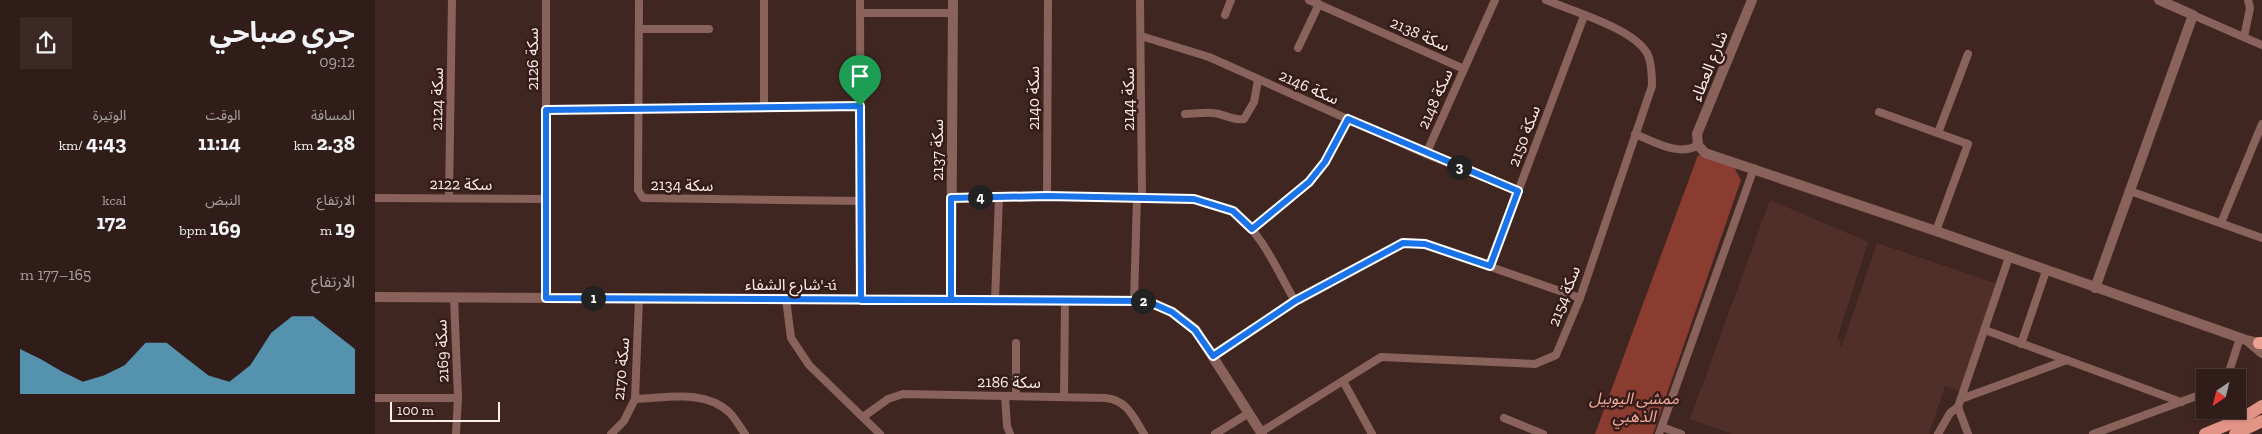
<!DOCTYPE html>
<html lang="ar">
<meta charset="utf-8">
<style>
:root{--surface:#301c19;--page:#3c2926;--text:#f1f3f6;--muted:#a8a1a2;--line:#4b3a38;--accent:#65c5ee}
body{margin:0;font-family:"Zilla Slab","Noto Sans Arabic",serif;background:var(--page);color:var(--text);direction:rtl;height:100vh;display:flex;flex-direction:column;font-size:19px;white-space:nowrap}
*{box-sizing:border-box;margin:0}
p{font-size:16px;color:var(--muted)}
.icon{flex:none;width:28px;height:28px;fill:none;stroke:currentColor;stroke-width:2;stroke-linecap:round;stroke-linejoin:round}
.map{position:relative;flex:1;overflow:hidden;direction:ltr}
.drawer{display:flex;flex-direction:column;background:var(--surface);width:375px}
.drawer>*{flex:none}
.needle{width:32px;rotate:215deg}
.fabs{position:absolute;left:1821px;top:369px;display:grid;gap:10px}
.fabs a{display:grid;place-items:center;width:50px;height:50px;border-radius:0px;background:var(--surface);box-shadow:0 1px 4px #0004,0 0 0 1px var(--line);font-size:25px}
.scale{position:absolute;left:15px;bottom:12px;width:110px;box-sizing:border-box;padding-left:5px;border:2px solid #fdefec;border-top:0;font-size:14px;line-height:18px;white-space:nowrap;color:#fdefec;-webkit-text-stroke:4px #351c18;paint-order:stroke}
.pin{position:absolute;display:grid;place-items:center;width:42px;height:42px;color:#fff;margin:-51px -21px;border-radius:50% 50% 50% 0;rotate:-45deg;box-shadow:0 0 5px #0007}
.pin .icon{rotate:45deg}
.km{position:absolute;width:25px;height:25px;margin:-12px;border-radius:50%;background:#222;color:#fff;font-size:14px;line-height:25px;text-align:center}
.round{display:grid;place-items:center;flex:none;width:52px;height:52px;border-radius:0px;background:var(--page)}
.headline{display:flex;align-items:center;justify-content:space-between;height:85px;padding:0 20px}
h1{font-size:28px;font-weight:700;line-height:38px}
.figures{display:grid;grid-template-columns:repeat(3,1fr);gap:8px;height:85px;padding:5px 20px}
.figures div{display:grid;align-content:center}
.figures b{font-size:21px;font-weight:700}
.figures small{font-size:14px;font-weight:400}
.figures p{font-size:14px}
.chart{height:140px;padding:10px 20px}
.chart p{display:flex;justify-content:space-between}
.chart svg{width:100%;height:90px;margin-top:5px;fill:var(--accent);opacity:.7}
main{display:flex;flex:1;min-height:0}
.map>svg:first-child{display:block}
.built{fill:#502f29}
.park{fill:#893c2f}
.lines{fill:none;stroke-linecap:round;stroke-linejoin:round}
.minor{stroke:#88625b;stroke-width:8}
.tertiary{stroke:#88625b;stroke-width:10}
.primary{stroke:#e29486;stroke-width:12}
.trunk{stroke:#eea193;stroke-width:12}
.route-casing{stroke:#fff;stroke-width:10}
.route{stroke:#1a73e8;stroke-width:6}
.labels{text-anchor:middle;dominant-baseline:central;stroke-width:5;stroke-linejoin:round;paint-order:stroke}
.street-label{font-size:16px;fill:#fdefec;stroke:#351c18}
.park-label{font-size:16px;font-style:italic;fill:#f1ab9d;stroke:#351c18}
</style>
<main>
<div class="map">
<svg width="1887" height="434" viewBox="0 0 1887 434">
<rect width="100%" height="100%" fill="#402621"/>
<path class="built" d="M1395,200L1493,242L1462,339L1466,340L1464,346H1467L1502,243L1626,285L1585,392L1570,386L1554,434H1357L1315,419Z"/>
<path class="park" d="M1323,155L1359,167L1366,180L1278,434H1220Z"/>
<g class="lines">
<g class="minor">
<path d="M264,0L263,190L268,198L486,201"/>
<path d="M389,0V108"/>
<path d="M485,0L486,300"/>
<path d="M765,0L767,198"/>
<path d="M934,0L1089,69"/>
<path d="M485,13H578"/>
<path d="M850,15L856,0"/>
<path d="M1818,15L1887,45"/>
<path d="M264,29H334"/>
<path d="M766,36L834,57L1051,154L1143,191"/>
<path d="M1869,37L1875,8L1873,0"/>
<path d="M923,48L944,4"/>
<path d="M171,110L485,106"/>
<path d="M1504,112L1593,144L1561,231"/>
<path d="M810,114C819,114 830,112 838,113C850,114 858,121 869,119L879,102L883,80"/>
<path d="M1563,133L1593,54"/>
<path d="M1260,134C1280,142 1304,157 1323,145"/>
<path d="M1051,154L1120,0"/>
<path d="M1755,191L1887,238"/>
<path d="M672,196L673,0"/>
<path d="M74,197L77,0"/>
<path d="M0,198L171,199"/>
<path d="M577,198L672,196L819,199C831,202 848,205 859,212C887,233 903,272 920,301"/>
<path d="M1846,223L1887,124"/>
<path d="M877,229L934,182L950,162L973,119"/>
<path d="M1115,266L1209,16"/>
<path d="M79,297L83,398L81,434"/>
<path d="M171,298V0"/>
<path d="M411,299L416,338L434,365L505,434"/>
<path d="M620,300L624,197"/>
<path d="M759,301L762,198"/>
<path d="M1610,330L1806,402"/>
<path d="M641,343V396"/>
<path d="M1646,344L1671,271"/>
<path d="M838,356L920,301L1028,243L1050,244L1205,298"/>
<path d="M1852,378L1865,338"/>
<path d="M968,381L997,434"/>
<path d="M630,396L632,426L635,434"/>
<path d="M689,397L690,301"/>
<path d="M0,398H83"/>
<path d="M260,399C292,398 329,389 354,412C360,418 365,427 370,434"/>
<path d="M1586,399L1692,360"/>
<path d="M488,417L513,399L528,394L731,398C752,400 759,418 769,434"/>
<path d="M1129,418L1168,434"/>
<path d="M1287,427L1306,434"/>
<path d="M886,432L1006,357L1160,364L1181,355L1205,298L1277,86C1277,76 1277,65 1273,55C1261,29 1197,11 1171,0"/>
<path d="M236,434L249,421L260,399L264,298"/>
<path d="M840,434L874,413"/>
<path d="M1284,434L1379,168"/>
<path d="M1563,434L1575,413L1583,407"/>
<path d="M1593,434L1583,407L1634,257"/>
<path d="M1718,434L1830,393"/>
</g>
<g class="tertiary">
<path d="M1377,0L1322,134L1323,145L1330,153L1561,231L1871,340L1887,344"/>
<path d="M1720,288L1818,15L1784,0"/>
<path d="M0,297L772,301L797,312L820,329L887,434"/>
<path d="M576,300L578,0"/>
<path d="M1874,342L1887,353"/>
</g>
<g class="primary">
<path d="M1830,434L1866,419L1887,406"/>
<path d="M1860,434L1887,421"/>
</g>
<path class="trunk" d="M1884,343H1887"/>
</g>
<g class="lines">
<defs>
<path id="route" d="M485,106L171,110V298L772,301L797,312L820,330L838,356L920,301L1028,243L1050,244L1115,266L1143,191L973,119L950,162L934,182L877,229L858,211L819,199L672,196L576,198V300H486L485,106"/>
</defs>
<use href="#route" class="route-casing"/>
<use href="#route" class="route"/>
</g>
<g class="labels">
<g class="street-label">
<text transform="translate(1045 34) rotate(24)">سكة 2138</text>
<text transform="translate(157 59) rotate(-90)">سكة 2126</text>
<text transform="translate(1334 66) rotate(-68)">شارع العطاء</text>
<text transform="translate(934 87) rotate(24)">سكة 2146</text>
<text transform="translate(658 98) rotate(-90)">سكة 2140</text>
<text transform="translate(62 99) rotate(-89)">سكة 2124</text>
<text transform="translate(753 99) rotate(-90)">سكة 2144</text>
<text transform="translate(1060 99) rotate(-66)">سكة 2148</text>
<text transform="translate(1149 136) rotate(-69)">سكة 2150</text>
<text transform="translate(562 150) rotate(-90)">سكة 2137</text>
<text transform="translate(86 184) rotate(1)">سكة 2122</text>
<text transform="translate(307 185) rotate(1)">سكة 2134</text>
<text x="416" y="284">شارع الشفاء'-ú</text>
<text transform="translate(1189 296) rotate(-69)">سكة 2154</text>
<text transform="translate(67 351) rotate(-92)">سكة 2169</text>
<text transform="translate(246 369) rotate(-85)">سكة 2170</text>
<text transform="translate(634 382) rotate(1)">سكة 2186</text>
</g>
<g class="park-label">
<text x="1259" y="398">ممشى اليوبيل<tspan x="1259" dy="18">الذهبي</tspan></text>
</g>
</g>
</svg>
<div class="fabs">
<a><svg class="needle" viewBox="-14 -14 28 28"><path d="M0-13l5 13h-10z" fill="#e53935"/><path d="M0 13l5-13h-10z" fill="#a8a1a2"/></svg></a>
</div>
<div class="scale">100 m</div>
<div class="pin" style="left:485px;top:106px;background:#1e9e55"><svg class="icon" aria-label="arrive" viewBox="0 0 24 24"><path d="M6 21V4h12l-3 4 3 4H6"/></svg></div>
<b class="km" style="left:218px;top:298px">1</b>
<b class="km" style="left:768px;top:301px">2</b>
<b class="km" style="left:1084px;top:167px">3</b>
<b class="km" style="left:605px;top:197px">4</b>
</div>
<section class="drawer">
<div class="headline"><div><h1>جري صباحي</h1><p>09:12</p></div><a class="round"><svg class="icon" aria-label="share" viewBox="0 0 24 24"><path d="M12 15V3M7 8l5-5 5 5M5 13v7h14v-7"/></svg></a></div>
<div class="figures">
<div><p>المسافة</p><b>2.38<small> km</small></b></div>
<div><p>الوقت</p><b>11:14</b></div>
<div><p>الوتيرة</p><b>4:43<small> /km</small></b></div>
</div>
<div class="figures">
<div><p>الارتفاع</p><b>19<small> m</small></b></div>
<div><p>النبض</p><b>169<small> bpm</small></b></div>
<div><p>kcal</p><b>172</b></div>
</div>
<div class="chart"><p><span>الارتفاع</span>165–177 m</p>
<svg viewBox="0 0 160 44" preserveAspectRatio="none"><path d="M0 44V22L10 27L20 33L30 38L40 35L50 30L60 19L70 19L80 27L90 35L100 38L110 30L120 14L130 6L140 6L150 14L160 22V44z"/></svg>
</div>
</section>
</main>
